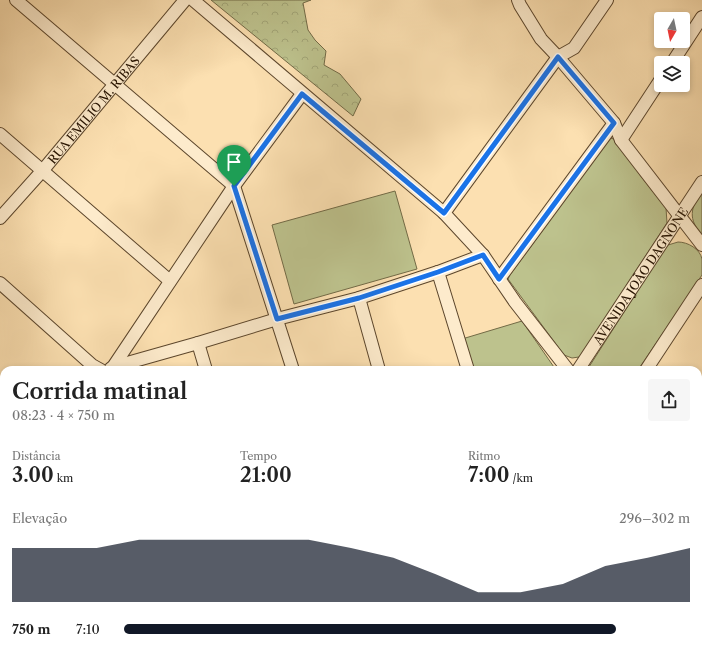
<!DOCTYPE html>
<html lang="pt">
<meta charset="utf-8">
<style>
:root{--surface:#fff;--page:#f6f6f6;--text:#222;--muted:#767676;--accent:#111827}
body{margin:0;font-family:"Libre Caslon Text",serif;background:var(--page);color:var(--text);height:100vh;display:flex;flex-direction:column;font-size:15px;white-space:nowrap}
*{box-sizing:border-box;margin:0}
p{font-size:13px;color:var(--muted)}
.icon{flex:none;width:22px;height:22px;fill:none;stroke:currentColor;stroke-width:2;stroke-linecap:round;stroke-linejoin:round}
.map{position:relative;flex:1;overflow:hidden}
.details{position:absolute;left:0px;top:366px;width:702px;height:286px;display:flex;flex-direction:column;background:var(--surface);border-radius:12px 12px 0 0;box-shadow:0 2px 6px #0003}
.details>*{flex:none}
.needle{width:26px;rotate:189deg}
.fabs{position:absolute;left:654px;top:12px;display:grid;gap:8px}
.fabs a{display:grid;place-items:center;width:36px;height:36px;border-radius:4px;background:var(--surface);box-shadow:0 2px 6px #0003;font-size:20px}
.pin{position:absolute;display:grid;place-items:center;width:34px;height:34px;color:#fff;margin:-41px -17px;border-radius:50% 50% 50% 0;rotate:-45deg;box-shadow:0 0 4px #0007}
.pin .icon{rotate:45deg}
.round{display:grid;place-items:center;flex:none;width:42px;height:42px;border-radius:4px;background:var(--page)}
.overview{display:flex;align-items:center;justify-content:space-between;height:68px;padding:0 12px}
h1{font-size:22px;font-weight:600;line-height:30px}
.figures{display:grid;grid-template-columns:repeat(3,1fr);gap:6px;height:68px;padding:4px 12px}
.figures div{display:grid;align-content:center}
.figures b{font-size:20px;font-weight:600}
.figures small{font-size:11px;font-weight:400}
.figures p{font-size:11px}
.chart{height:112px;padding:8px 12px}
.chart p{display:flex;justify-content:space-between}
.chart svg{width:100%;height:72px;margin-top:4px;fill:var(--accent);opacity:.7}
ul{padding:0 12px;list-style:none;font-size:13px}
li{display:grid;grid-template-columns:64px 48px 1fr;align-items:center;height:30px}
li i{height:10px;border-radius:5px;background:var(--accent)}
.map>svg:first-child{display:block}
.forest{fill:url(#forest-crowns);stroke:#726a46}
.park{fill:#bdc28d;stroke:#726a46}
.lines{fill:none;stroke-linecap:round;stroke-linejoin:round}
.minor-casing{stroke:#5c462c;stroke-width:14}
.minor{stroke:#fdebcc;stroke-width:12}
.route-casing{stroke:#fff;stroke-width:8}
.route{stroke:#1a73e8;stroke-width:5}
.labels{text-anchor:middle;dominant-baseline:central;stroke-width:3.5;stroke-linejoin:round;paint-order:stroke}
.street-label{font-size:12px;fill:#261300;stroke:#fdebcc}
</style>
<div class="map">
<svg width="702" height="652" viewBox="0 0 702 652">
<defs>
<pattern id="forest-crowns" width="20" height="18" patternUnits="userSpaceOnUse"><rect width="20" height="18" fill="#bdc28d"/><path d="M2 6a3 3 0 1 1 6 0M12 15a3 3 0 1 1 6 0" fill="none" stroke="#a2a678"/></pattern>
</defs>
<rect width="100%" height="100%" fill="#fce0b1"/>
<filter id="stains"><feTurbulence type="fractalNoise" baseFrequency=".005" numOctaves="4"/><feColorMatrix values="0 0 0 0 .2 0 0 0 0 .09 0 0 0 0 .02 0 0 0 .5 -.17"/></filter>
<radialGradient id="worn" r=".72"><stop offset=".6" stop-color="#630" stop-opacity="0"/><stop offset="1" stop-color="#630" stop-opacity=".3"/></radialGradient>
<path class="forest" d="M211,0H311L303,3L308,30L315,40L326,51L324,65L340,74L361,99L353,116Z"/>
<g class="park">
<path d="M610,138L618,140L640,175L666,208L667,223L582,354L579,357L572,358L564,355L508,279L510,275Z"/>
<path d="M395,191L417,269L294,304L272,225Z"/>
<path d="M702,191V236C688,218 690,209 702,191Z"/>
<path d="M678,242C688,242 700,249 702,259C702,264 702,270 702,275L638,370H587L665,248L668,245Z"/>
<path d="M522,321L556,370H471L462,339Z"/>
<path d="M4,431V508L0,511V435Z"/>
<path d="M4,529V604H0V534Z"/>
<path d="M0,614H4V648H101L100,652H0Z"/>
</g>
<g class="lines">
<defs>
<g id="minor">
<path d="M16,0L234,186L293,370"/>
<path d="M193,0L444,213L483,255L515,302L568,370"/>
<path d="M518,0L520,5L541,39L558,57L614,123L621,140L702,245"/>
<path d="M672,63L702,17"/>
<path d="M0,134L170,281"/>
<path d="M621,140L661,79"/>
<path d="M444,213L558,57L574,48L607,0"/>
<path id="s1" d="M0,218L43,170L185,0"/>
<path d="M438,272L468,370"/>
<path d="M499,279L614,123"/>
<path d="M0,283L92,365L101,370"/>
<path d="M359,298L379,370"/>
<path d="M198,343L206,370"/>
<path d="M113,367L198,343L277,319L359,298L438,272L483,255"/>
<path d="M111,368L113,367L234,186L302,94"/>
<path id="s2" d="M578,370L702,182"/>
<path d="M646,370L702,285"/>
<path d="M0,405L4,409"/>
<path d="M698,430L702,428"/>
<path d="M698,517L702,516"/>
<path d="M0,520L4,515"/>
<path d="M698,537L702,543"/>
<path d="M698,564L702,563"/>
<path d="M0,607H4"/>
<path d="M116,648L117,652"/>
<path d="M292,648L294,652"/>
<path d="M378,648L379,652"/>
<path d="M465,648L466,652"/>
<path d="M553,648L555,652"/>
<path d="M213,652L278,648"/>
</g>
</defs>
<use href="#minor" class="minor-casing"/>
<use href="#minor" class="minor"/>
</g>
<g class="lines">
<defs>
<path id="route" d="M558,57L614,123L499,279L483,255L438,272L359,298L277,319L234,186L302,94L444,213Z"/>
</defs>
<use href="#route" class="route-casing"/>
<use href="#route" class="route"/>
</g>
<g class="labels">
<g class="street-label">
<text stroke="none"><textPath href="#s1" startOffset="143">RUA EMILIO M. RIBAS</textPath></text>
<text stroke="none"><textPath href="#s2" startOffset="113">AVENIDA JOÃO DAGNONE</textPath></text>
</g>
</g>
<rect width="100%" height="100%" filter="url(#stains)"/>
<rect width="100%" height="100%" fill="url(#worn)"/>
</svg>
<div class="fabs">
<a><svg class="needle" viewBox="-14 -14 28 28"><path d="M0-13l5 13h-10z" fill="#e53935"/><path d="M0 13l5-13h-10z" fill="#767676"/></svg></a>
<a><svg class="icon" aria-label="layers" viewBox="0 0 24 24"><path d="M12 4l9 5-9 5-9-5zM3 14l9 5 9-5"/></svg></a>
</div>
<div class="pin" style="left:234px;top:186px;background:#1e9e55"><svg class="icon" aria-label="arrive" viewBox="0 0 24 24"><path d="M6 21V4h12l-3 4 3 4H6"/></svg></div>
<section class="details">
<div class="overview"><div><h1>Corrida matinal</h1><p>08:23 · 4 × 750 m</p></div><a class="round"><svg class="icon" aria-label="share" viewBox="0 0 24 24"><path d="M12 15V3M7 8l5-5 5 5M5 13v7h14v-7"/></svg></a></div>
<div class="figures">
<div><p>Distância</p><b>3.00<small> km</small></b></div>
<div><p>Tempo</p><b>21:00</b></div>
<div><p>Ritmo</p><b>7:00<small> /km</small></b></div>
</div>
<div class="chart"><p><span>Elevação</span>296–302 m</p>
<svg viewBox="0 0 160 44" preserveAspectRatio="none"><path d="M0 44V11L10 11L20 11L30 6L40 6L50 6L60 6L70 6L80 11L90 17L100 27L110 38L120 38L130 33L140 22L150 17L160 11V44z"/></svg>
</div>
<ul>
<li><b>750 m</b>7:10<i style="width:87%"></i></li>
</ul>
</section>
</div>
